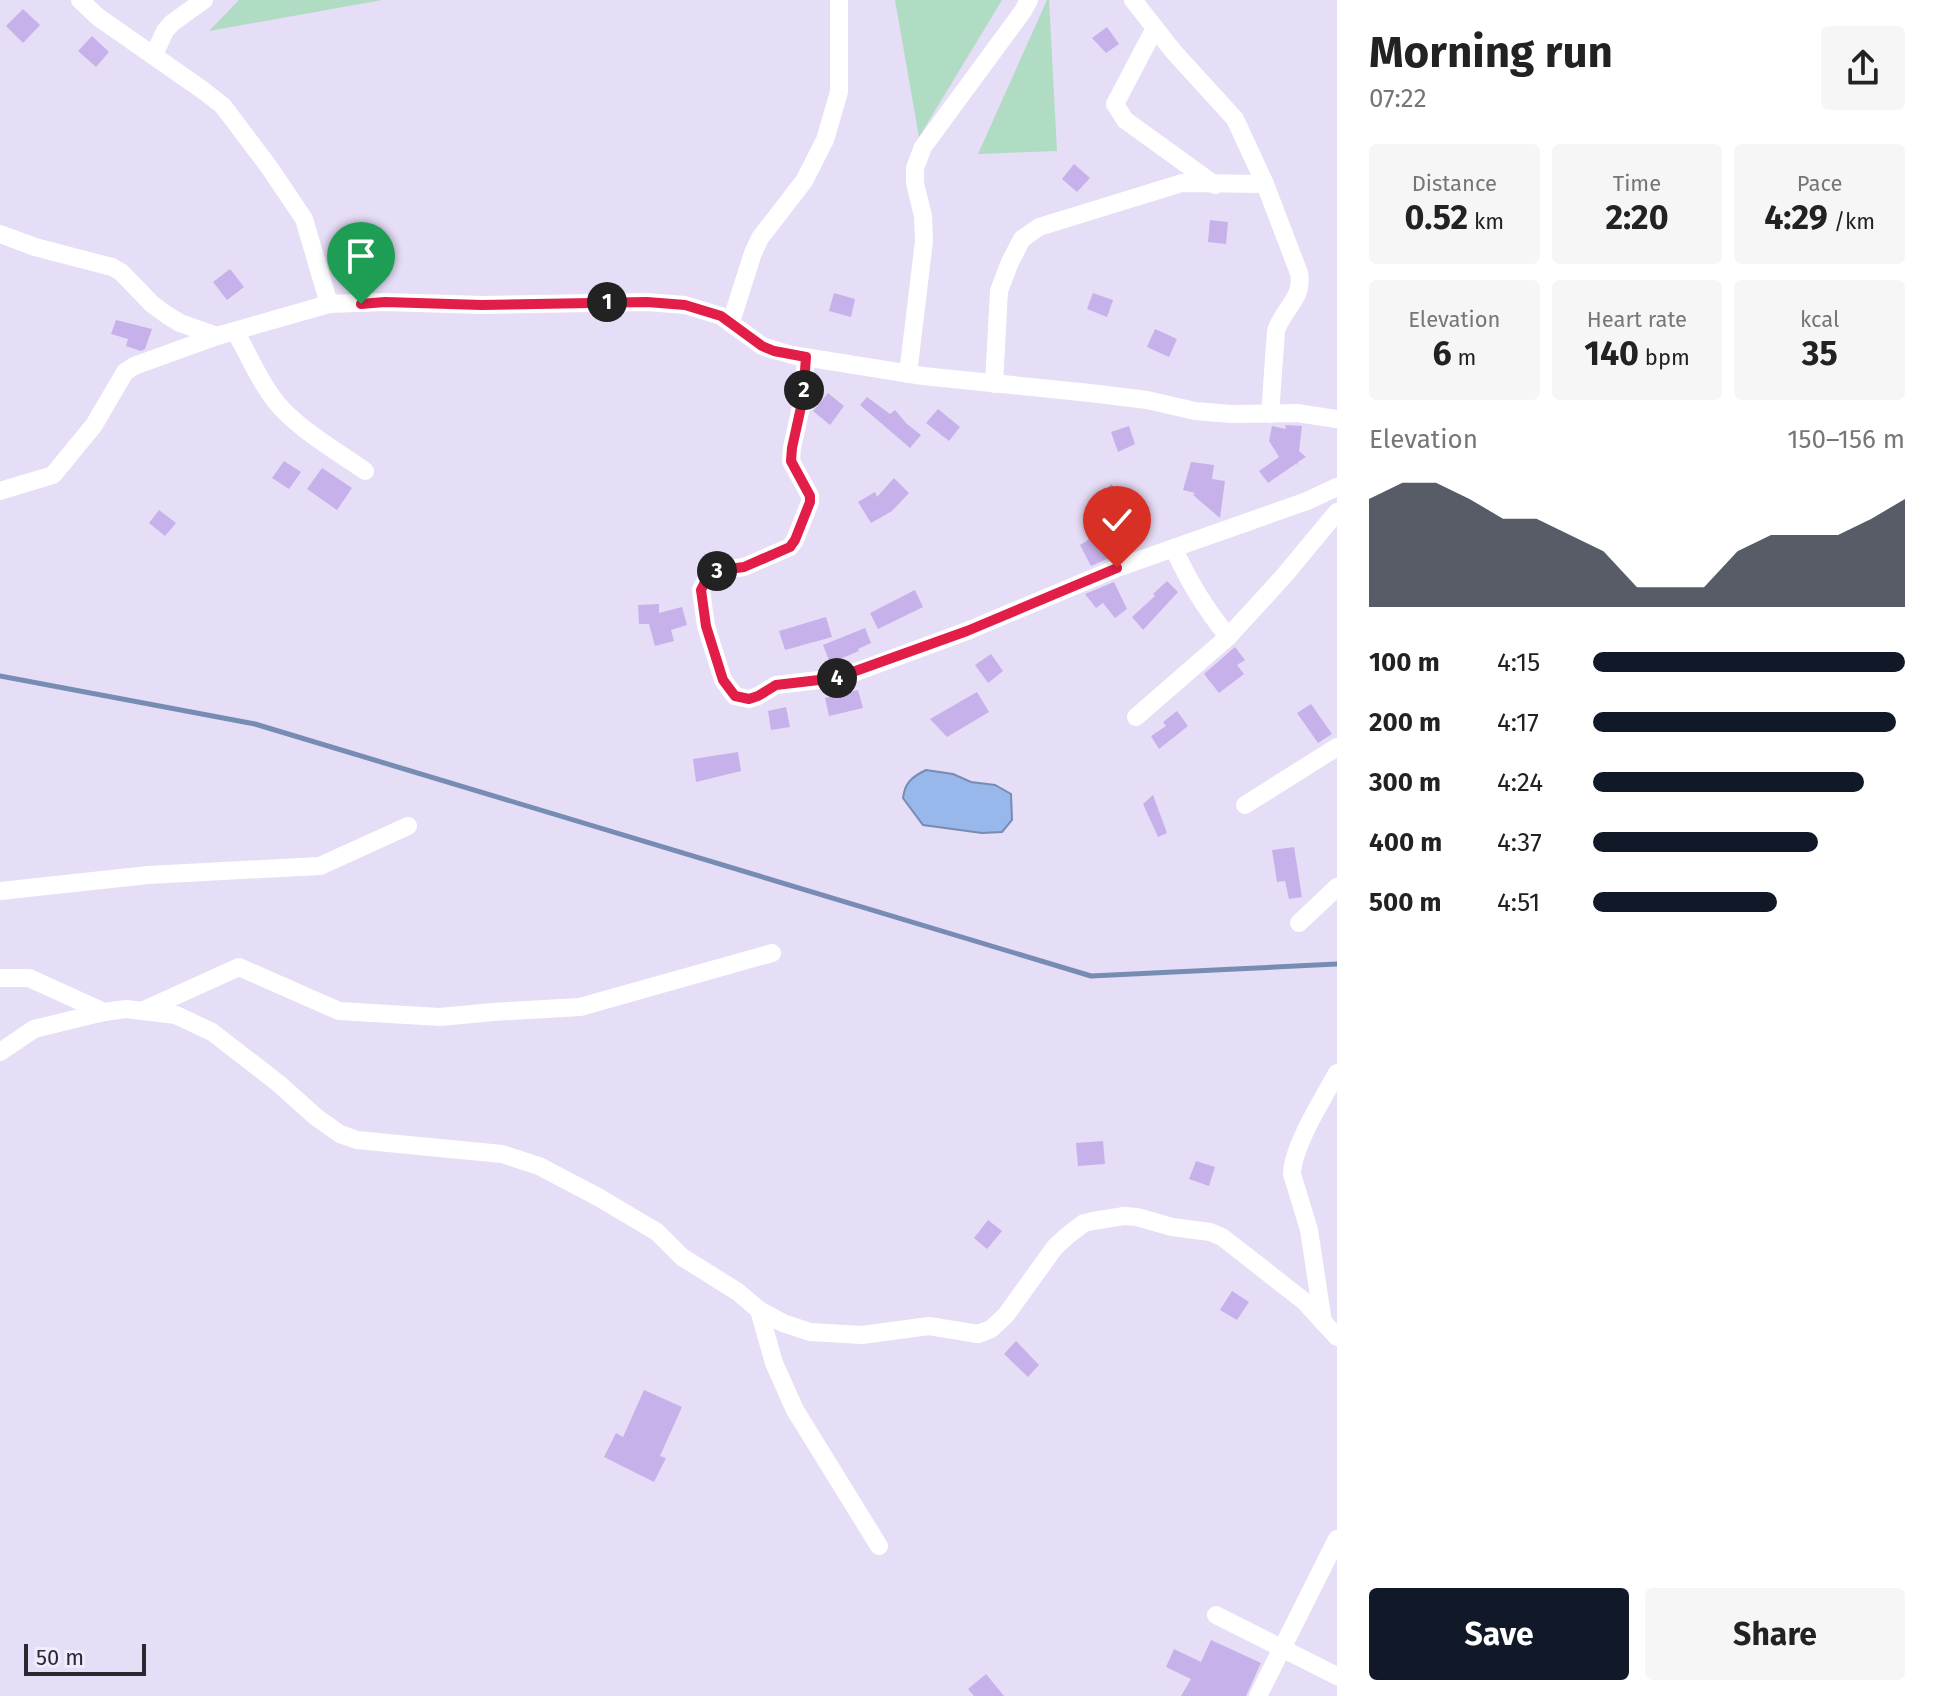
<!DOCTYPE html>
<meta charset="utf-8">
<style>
:root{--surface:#fff;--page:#f6f6f6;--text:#222;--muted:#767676;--accent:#111827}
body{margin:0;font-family:"Fira Sans",sans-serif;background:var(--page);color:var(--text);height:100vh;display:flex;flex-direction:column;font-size:30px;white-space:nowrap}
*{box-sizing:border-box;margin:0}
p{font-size:26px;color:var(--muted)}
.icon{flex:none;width:44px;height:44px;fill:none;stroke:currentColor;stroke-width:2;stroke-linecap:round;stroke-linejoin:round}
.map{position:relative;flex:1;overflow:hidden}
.drawer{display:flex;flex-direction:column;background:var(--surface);width:600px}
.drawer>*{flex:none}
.scale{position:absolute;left:24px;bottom:20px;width:122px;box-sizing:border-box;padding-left:8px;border:4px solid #2b2831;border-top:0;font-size:22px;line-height:28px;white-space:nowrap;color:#2b2831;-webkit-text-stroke:6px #f2ebff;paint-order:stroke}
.pin{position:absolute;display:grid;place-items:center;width:68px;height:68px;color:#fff;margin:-82px -34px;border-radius:50% 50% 50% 0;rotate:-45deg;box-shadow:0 0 8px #0007}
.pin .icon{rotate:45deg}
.km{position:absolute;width:40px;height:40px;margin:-20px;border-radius:50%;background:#222;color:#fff;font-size:22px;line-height:40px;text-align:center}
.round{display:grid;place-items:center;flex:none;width:84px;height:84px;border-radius:8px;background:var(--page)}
.headline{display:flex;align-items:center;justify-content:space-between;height:136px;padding:0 32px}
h1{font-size:44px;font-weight:700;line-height:60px}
.figures{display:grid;grid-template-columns:repeat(3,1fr);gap:12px;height:136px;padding:8px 32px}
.figures div{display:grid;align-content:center;border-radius:8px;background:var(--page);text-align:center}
.figures b{font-size:34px;font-weight:700}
.figures small{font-size:22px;font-weight:400}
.figures p{font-size:22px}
.chart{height:224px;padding:16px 32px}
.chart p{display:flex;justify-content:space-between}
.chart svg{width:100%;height:144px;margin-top:8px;fill:var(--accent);opacity:.7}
.cta{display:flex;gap:16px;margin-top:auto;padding:16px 32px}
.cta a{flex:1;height:92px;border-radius:8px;background:var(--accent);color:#fff;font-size:32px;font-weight:700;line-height:92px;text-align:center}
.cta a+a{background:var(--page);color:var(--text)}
ul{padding:0 32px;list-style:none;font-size:26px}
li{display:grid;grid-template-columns:128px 96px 1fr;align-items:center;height:60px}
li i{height:20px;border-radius:10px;background:var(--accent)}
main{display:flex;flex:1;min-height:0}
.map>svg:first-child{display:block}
.green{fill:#b0dcc3}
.water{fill:#98b7eb;stroke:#778cb3;stroke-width:2}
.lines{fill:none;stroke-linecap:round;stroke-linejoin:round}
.stream{stroke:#778cb3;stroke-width:5}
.building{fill:#c7b1ea}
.minor{stroke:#fff;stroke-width:18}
.route-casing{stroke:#fff;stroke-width:16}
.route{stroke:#e11d48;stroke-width:10}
</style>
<main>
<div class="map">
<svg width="1337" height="1696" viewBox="0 0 1337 1696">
<rect width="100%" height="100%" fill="#e6ddf6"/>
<g class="green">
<path d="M239,0H382L209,31Z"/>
<path d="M895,0H1002L919,137Z"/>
<path d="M1047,0H1049L1057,151L978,154Z"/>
</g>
<path class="water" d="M926,770L953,774L971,782L995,785L1011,794L1012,820L1002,832L982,833L923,825L903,798C905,782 912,777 926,770Z"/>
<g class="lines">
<path class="stream" d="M0,676L255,724L1091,976L1337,964"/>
</g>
<g class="building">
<path d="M23,9L40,25L23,43L6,26Z"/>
<path d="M1107,27L1119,44L1106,53L1092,38Z"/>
<path d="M92,36L109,52L96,67L78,51Z"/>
<path d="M1074,164L1090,178L1077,192L1062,179Z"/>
<path d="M1210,220L1228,222L1226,244L1208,242Z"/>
<path d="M230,269L244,287L227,300L213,282Z"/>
<path d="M834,293L855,299L851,317L829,311Z"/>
<path d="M1093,293L1113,300L1107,317L1087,309Z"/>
<path d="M116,320L152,329L145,349L141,351L126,346L128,339L111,334Z"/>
<path d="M1155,329L1177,339L1169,357L1147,347Z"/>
<path d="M828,393L844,406L830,425L813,411Z"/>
<path d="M867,397L890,414L895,410L907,424L921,435L910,448L860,405Z"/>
<path d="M938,409L960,427L949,441L926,423Z"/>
<path d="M1285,425L1302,426L1299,451L1306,457L1298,462V466L1297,463L1268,483L1259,471L1279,457L1269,441L1272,426L1286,429Z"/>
<path d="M1129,426L1135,444L1118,452L1111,432Z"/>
<path d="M284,461L301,472L289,489L272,478Z"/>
<path d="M1191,462L1214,465L1212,479L1225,481L1220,518L1193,495L1195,493L1183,490Z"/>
<path d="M322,468L352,488L337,510L307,489Z"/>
<path d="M894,478L909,493L892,511L871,523L858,502L875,492L877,497Z"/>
<path d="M1111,484L1125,496L1136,529L1099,499Z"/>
<path d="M159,510L176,523L165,536L149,523Z"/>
<path d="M1102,532L1114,556L1091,566L1080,545Z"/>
<path d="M1167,581L1178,592L1143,630L1132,617L1155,596L1153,594Z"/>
<path d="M1114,582L1127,609L1115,618L1103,603L1096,608L1085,594Z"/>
<path d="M915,590L923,607L878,629L870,613Z"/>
<path d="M659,604V613L682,607L687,625L671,630L674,641L655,646L649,624H639L638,605Z"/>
<path d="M826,617L832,637L785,650L779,631Z"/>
<path d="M865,628L871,643L858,649L859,651L830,663L823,645Z"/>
<path d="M1235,647L1245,660L1237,665L1244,674L1219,693L1204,674Z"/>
<path d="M991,654L1003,671L988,683L975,665Z"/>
<path d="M858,690L863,708L829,716L825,698Z"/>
<path d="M977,692L989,712L947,737L930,719Z"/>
<path d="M1311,704L1332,734L1318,743L1297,713Z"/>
<path d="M786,707L790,727L771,730L768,711Z"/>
<path d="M1177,711L1188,726L1159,749L1151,736L1166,726L1163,722Z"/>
<path d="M738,752L741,771L696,782L693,759Z"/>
<path d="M1153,795L1167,833L1158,837L1143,804Z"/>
<path d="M1294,847L1302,897L1289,899L1285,881L1277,882L1272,850Z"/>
<path d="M1103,1141L1105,1164L1078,1166L1076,1143Z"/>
<path d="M1196,1161L1215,1167L1209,1186L1189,1179Z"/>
<path d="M988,1220L1002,1231L987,1249L974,1238Z"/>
<path d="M1232,1291L1249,1302L1237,1320L1220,1310Z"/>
<path d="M1016,1341L1039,1365L1028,1377L1004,1354Z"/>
<path d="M644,1390L682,1407L660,1456L666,1458L654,1482L604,1457L616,1433L623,1437Z"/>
<path d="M1211,1640L1261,1663L1246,1696H1181L1191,1679L1166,1667L1174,1649L1201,1662Z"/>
<path d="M986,1674L1004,1696H974L968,1689Z"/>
</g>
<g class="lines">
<g class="minor">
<path d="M80,0L98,17L204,91L223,106L269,167L304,219L329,304L385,302L482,305L647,302L685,305L721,316L762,346L792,355L923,376L1090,393L1147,400L1195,411L1231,414L1297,413L1337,419"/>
<path d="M1133,0L1173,51L1235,119L1265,184L1299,273C1304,299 1283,308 1276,331L1270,414"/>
<path d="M1155,28L1115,104L1125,120L1215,185"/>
<path d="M154,55L165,31L172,23L204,0"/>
<path d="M0,234L35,247L112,267L121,272L152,304L167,315L180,323L217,336L329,304"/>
<path d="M731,322L753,253L760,238L804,181L825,140L839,92V0"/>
<path d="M235,331C250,357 263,390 284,411C308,435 338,452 365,471"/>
<path d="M806,357L803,398L792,448L791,461L810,496V502L795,540L790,547L744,567L714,571L707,578L701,590L706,626L723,680L735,696L749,699L758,696L776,685L836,678L853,673L967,631L1117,568L1307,501L1337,487"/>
<path d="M908,374L924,241L923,216L915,183V168L923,147L1023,11L1029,0"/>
<path d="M994,384L999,291L1010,262L1022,239L1039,227L1182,183L1265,184"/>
<path d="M0,491L53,475L94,425L125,372L134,366L217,336"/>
<path d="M1174,549C1190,584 1204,606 1228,637"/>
<path d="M1136,717L1228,637L1283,577L1337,512"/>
<path d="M1245,805L1337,747"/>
<path d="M0,891L148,875L320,866L408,826"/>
<path d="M1299,923L1337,887"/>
<path d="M0,978H29L104,1012"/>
<path d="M142,1011L239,967L339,1011L440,1017L493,1012L580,1007L772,953"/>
<path d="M0,1052L34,1029L104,1012L126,1009L176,1015L212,1032L278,1083L316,1117L340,1134L357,1140L502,1154L539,1166L598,1197L657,1232L682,1257L738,1292L759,1310L783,1323L810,1332L862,1335L929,1326L978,1334L991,1329L1006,1315L1055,1247L1067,1236L1084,1223L1093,1221L1124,1216L1137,1217L1172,1227L1210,1232L1222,1237L1304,1301L1337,1337"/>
<path d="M759,1310L774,1363L795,1410L879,1546"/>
<path d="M1323,1322L1309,1230L1292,1174C1293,1145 1323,1099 1337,1073"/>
<path d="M1216,1615L1337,1676"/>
<path d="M1258,1696L1337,1539"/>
</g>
</g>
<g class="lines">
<defs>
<path id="route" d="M361,304L385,302L482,305L647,302L685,305L721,316L762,346L774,351L806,357L803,398L792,448L791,461L810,496V502L795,540L790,547L744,567L714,571L707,578L701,590L706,626L723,680L735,696L749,699L758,696L776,685L836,678L967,631L1117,568"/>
</defs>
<use href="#route" class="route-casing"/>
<use href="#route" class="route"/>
</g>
</svg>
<div class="scale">50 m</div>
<div class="pin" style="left:361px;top:304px;background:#1e9e55"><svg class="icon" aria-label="arrive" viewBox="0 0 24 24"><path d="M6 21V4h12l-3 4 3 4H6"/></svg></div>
<div class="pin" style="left:1117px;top:568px;background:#d93025"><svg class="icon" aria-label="check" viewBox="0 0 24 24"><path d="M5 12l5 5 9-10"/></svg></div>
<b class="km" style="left:607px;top:302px">1</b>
<b class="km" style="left:804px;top:390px">2</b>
<b class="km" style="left:717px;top:571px">3</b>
<b class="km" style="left:837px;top:678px">4</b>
</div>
<section class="drawer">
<div class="headline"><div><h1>Morning run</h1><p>07:22</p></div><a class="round"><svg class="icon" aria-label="share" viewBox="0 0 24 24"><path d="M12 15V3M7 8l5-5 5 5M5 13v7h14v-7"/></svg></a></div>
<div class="figures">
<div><p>Distance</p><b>0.52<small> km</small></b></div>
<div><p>Time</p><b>2:20</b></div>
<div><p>Pace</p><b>4:29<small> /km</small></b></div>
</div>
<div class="figures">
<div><p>Elevation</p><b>6<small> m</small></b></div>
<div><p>Heart rate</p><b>140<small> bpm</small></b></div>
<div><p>kcal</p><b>35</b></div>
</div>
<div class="chart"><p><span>Elevation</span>150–156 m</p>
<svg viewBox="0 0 160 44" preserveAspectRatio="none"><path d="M0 44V11L10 6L20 6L30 11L40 17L50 17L60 22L70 27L80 38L90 38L100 38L110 27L120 22L130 22L140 22L150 17L160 11V44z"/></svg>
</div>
<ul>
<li><b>100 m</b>4:15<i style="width:100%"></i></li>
<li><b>200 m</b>4:17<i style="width:97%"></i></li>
<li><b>300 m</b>4:24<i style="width:87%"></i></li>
<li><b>400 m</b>4:37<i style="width:72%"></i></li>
<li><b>500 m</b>4:51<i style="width:59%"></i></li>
</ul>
<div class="cta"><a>Save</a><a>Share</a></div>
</section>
</main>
